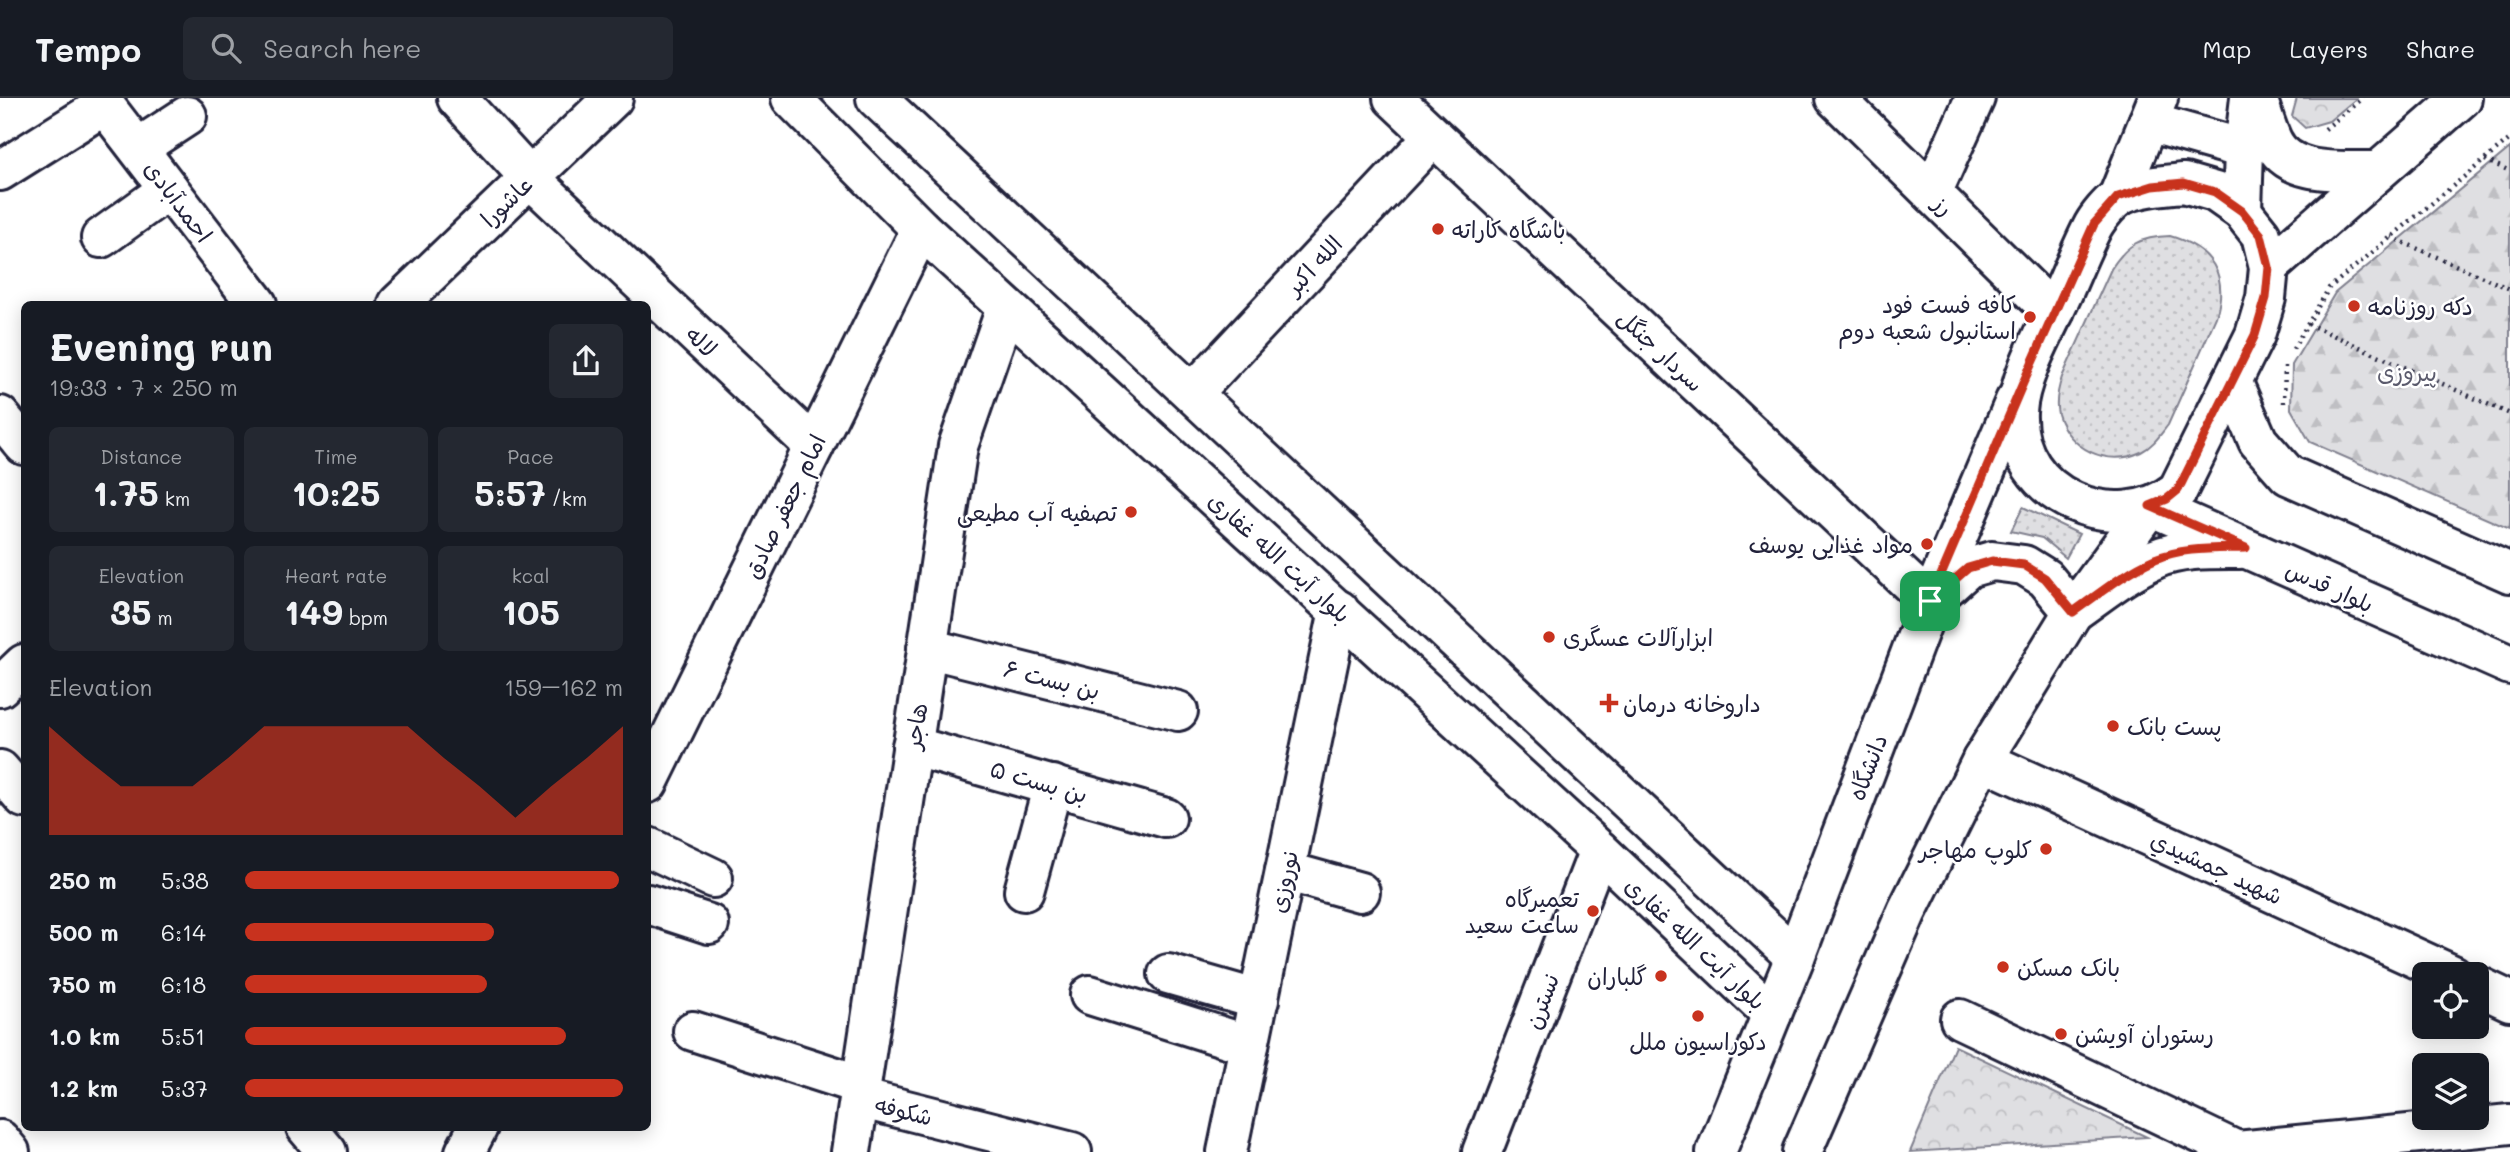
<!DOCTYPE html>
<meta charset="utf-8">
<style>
:root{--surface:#171b24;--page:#242831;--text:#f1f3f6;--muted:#9ea1a6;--line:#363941;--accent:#c8321e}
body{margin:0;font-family:Mali,"Playpen Sans Arabic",sans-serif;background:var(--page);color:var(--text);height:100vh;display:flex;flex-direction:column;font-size:26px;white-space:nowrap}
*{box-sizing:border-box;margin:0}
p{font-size:23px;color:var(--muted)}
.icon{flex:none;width:38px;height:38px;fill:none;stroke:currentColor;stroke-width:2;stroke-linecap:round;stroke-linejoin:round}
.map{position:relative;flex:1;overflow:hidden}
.drawer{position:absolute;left:21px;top:203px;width:630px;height:830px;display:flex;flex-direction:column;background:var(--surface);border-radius:10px;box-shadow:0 4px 18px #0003}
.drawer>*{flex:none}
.tools{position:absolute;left:2412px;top:864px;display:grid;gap:14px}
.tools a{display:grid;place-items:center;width:77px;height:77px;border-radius:10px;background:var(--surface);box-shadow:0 4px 18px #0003;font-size:35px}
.pin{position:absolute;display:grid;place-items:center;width:60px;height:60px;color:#fff;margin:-30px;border-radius:14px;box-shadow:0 4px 10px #0006}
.round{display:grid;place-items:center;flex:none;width:74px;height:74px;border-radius:10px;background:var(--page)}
.summary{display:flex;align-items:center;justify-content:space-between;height:119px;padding:0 28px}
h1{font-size:38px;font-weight:700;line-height:52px}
.metrics{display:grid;grid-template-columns:repeat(3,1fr);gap:10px;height:119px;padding:7px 28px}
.metrics div{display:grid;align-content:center;border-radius:10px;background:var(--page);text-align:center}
.metrics b{font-size:35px;font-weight:700}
.metrics small{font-size:19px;font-weight:400}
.metrics p{font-size:19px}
.chart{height:196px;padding:14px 28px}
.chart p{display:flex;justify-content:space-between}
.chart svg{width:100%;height:126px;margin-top:7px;fill:var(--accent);opacity:.7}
ul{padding:0 28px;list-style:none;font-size:23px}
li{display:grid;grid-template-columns:112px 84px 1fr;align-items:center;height:52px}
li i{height:18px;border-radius:9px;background:var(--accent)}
header{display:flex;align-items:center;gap:42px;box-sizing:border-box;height:98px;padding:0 35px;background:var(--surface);border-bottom:2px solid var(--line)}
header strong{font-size:33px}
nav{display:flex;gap:38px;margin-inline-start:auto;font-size:24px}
.search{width:490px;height:63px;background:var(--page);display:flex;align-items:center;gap:18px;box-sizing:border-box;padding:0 24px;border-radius:10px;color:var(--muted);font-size:26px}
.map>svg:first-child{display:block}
.grass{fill:url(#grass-dots);stroke:#80808e;stroke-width:2}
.forest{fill:url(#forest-firs);stroke:#80808e;stroke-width:2}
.park{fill:url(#park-crowns);stroke:#80808e;stroke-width:2}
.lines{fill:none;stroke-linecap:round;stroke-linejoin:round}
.street-casing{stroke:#22223b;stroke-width:44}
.secondary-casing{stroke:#22223b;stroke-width:44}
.path{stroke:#22223b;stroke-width:4.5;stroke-dasharray:2 5;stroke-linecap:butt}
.street{stroke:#fff;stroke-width:38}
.secondary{stroke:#fff;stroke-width:38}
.route-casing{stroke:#fff;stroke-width:14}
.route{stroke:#c8321e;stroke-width:9}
.poi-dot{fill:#c8321e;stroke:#fff;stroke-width:2.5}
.labels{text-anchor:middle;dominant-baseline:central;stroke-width:5;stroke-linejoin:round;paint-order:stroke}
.street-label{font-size:23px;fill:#22223b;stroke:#fff}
.poi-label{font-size:23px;fill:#22223b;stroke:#fff;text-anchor:start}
.park-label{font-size:23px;fill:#5b5b6d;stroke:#fff}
</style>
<header>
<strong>Tempo</strong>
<div class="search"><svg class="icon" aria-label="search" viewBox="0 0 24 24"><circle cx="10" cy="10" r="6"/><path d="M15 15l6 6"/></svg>Search here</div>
<nav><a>Map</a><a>Layers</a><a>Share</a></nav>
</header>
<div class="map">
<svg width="2510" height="1054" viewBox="0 0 2510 1054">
<defs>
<pattern id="grass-dots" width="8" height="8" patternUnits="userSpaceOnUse" patternTransform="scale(1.75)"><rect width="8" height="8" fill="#dfdfe2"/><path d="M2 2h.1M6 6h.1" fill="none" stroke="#bfbfc3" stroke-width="1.8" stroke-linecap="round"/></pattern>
<pattern id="forest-firs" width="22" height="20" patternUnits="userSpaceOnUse" patternTransform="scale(1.75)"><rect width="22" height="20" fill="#dfdfe2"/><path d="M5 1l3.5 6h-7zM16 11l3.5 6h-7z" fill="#bfbfc3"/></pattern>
<pattern id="park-crowns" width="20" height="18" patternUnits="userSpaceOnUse" patternTransform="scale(1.75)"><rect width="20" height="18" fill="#dfdfe2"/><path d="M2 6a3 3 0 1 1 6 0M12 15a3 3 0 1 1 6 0" fill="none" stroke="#bfbfc3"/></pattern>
</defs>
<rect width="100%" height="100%" fill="#fff"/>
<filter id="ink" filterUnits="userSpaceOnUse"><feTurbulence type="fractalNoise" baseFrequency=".0143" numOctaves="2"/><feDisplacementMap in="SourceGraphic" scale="14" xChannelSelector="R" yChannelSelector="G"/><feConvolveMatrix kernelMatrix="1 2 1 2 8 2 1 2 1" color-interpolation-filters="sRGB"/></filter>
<g filter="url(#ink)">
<g class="grass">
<path d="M2170,138C2212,150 2229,177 2216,219L2168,327C2160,337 2153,348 2141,354C2108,370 2068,351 2058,316C2055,304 2058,291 2062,279L2111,171C2127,146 2140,139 2170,138Z"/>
<path d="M2023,409L2079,436L2066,460L2042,440L2011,433Z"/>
</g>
<path class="forest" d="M2510,50V431L2310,344L2291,311L2292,267L2335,195Z"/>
<g class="park">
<path d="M2297,0H2357L2329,23L2305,30L2292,18Z"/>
<path d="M1955,948L2147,1039L1910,1054Z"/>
</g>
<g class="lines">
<defs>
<g id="street">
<path d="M99,0L257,206"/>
<path d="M457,0L530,80L814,348"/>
<path d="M1835,0L2054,215"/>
<path d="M138,50L187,18"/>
<path d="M0,73L105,7"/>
<path d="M1932,95L1975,0"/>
<path d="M101,140L169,91"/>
<path d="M1193,295L1433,39"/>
<path d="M0,318L24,347"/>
<path d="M927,550L1178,613"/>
<path d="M912,648L1166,720"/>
<path d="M1982,662L2453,877"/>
<path d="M0,672L24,700"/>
<path d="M648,749L713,780"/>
<path d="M1285,773L1360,794"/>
<path d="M1024,793L1053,687"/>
<path d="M648,806L709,826"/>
<path d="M1168,876L1259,902"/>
<path d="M2476,887L2510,903"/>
<path d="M1090,897L1249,947"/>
<path d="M1960,921L2237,1053"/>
<path d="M693,933L861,987"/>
<path d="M859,1000L1072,1054"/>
<path d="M306,1029L327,1054"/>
<path d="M0,1042L10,1054"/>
<path d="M851,1054L958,348L1006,210"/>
<path d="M1227,1054L1339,512"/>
<path d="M1482,1054L1599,752"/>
<path d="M2227,1054L2510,1026"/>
</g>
<g id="secondary">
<path d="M791,0L921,131L1599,752L1772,916"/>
<path d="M876,0L1795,859"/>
<path d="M1393,0L1930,504L1968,470L1992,463L2024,467L2045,480L2073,514C2099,496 2125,474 2155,461C2180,450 2212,451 2240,451"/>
<path d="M2257,0C2262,14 2266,29 2272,42C2289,80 2344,72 2378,73"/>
<path d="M2148,24L2244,51"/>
<path d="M2184,85L2215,94L2242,113L2261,137L2269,169L2266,200L2255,237L2178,392C2116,442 2013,398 2017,314C2019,278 2045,234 2060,201C2071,177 2081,151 2093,128C2098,119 2109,106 2117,100C2133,88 2165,87 2184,85Z"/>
<path d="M2118,99L2158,0"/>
<path d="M2242,113L2244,51L2250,0"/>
<path d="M2269,169L2462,0"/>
<path d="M398,206L613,0"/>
<path d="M2232,283L2258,343L2288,377L2510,475"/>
<path d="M0,589L24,566"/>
<path d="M648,685L921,131"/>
<path d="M465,1054L478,1029"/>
<path d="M1716,1054L1795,859L1930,504L2015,303"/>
<path d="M1802,1054L1907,813L1982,662L2073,514L2150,408L2510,567"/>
</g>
</defs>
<use href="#street" class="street-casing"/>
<use href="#secondary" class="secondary-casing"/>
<g class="path">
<path d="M2325,31L2363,0"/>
<path d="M2485,62L2510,73"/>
<path d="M2391,139L2510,191"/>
<path d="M2308,226L2510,316"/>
<path d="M2293,251L2329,190L2510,41"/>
<path d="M2284,305L2285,268"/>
</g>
<use href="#street" class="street"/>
<use href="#secondary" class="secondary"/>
</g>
</g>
<g class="lines" filter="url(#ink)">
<defs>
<path id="route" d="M2184,85L2215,94L2242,113L2261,137L2269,169L2266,200L2255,237L2178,392L2167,401L2150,408L2246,450C2216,451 2183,449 2155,461C2125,474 2099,496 2073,514L2045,480L2024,467L1992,463L1968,470L1930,503L2023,285L2094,126L2118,99L2153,88Z"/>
</defs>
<use href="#route" class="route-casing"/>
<use href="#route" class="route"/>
</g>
<g class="poi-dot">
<circle cx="1438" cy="131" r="7"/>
<circle cx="2354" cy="208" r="7"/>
<circle cx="2030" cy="219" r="7"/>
<circle cx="1131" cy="414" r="7"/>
<circle cx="1927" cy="446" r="7"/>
<circle cx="1549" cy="539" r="7"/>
<path d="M1605.5 594.5h7v7h7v7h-7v7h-7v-7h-7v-7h7z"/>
<circle cx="2113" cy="628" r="7"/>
<circle cx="2046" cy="751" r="7"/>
<circle cx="1593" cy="813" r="7"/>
<circle cx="2003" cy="869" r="7"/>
<circle cx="1661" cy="878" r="7"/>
<circle cx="1698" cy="918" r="7"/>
<circle cx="2061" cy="936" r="7"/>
</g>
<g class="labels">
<g class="street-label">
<text transform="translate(179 103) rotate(53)">احمدآبادی</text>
<text transform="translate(506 103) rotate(-44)">عاشورا</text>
<text transform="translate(1944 107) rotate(45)">رز</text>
<text transform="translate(1313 167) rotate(-47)">الله اکبر</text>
<text transform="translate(702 243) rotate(43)">لاله</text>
<text transform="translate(1661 252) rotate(43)">سردار جنگل</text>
<text transform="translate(784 408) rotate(-64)">امام جعفر صادق</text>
<text transform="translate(1280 459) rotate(42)">بلوار آیت الله غفاری</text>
<text transform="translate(2330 488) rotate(24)">بلوار قدس</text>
<text transform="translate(1052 581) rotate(14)">بن بست ۶</text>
<text transform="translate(915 628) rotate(-81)">هاجر</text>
<text transform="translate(1867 669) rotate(-69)">دانشگاه</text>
<text transform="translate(1039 683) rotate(16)">بن بست ۵</text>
<text transform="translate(2217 769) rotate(25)">شهيد جمشيدي</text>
<text transform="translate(1283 783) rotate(-78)">نوروزی</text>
<text transform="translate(1696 845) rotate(43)">بلوار آیت الله غفاری</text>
<text transform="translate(1541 903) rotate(-69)">نسترن</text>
<text transform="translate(904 1012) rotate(14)">شکوفه</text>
</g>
<g class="poi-label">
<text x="1452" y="131">باشگاه کاراته</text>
<text x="2016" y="206" text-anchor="end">کافه فست فود<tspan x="2016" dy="26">استانبول شعبه دوم</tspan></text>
<text x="2368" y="208">دکه روزنامه</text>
<text x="1117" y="414" text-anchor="end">تصفیه آب مطیعی</text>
<text x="1913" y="446" text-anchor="end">مواد غذایی یوسف</text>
<text x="1563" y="539">ابزارآلات عسگری</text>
<text x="1623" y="605">داروخانه درمان</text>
<text x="2127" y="628">پست بانک</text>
<text x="2032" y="751" text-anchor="end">کلوپ مهاجر</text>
<text x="1579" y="800" text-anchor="end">تعمیرگاه<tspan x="1579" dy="26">ساعت سعید</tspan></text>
<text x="2017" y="869">بانک مسکن</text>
<text x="1647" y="878" text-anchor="end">گلباران</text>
<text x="2075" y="936">رستوران آویشن</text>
<text x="1698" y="943" text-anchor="middle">دکوراسیون ملل</text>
</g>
<g class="park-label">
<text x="2407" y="274">پیروزی</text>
</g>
</g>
</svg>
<div class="tools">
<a><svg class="icon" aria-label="locate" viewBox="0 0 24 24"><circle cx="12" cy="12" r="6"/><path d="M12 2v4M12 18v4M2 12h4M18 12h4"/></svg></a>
<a><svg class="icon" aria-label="layers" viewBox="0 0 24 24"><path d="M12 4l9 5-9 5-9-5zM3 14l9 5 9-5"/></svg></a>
</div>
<div class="pin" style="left:1930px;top:503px;background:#1e9e55"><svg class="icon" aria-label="arrive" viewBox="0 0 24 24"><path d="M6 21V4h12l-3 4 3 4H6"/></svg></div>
<section class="drawer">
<div class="summary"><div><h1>Evening run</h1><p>19:33 · 7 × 250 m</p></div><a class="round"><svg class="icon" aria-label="share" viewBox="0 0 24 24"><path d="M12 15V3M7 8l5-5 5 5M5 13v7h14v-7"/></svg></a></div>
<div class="metrics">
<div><p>Distance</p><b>1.75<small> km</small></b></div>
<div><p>Time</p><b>10:25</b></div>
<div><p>Pace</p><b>5:57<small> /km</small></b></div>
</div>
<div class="metrics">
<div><p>Elevation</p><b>35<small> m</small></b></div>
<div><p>Heart rate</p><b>149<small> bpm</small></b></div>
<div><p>kcal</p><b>105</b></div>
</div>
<div class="chart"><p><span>Elevation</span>159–162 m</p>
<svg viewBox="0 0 160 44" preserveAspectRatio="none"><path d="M0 44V6L10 17L20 27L30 27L40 27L50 17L60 6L70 6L80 6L90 6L100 6L110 17L120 27L130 38L140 27L150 17L160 6V44z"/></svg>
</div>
<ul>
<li><b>250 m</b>5:38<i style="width:99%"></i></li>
<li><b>500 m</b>6:14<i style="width:66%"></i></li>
<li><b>750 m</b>6:18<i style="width:64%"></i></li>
<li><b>1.0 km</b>5:51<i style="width:85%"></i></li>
<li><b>1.2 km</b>5:37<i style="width:100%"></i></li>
</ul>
</section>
</div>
